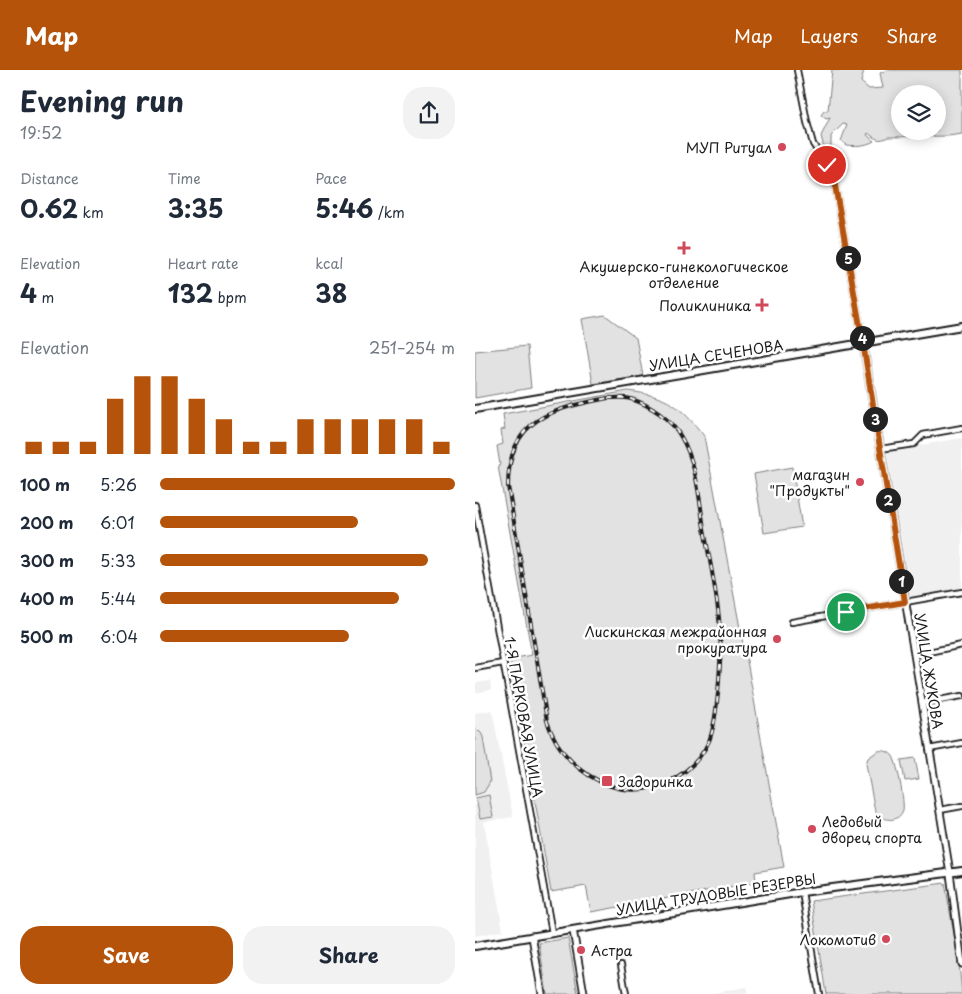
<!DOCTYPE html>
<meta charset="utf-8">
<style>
:root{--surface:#fff;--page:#f2f2f3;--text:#1f2937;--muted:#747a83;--accent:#b45309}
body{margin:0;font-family:"Playpen Sans",sans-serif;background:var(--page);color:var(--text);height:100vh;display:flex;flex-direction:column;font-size:19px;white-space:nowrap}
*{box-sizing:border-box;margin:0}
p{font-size:16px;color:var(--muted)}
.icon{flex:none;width:28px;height:28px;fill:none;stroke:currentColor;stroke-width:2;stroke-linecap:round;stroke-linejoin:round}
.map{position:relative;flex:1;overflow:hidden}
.side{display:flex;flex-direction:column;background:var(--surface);width:475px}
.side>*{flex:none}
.fabs{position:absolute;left:416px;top:15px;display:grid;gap:10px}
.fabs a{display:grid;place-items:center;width:55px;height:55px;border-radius:50%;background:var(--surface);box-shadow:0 2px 12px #0003;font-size:25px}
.pin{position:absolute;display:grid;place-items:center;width:42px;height:42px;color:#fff;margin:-21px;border:2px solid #fff;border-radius:50%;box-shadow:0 1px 5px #0007}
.km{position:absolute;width:25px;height:25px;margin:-12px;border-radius:50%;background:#222;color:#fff;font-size:14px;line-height:25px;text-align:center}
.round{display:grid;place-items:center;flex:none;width:52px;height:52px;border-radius:20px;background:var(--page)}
.overview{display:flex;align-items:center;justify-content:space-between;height:85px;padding:0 20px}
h1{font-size:28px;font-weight:700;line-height:38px}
.figures{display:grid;grid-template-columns:repeat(3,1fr);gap:8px;height:85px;padding:5px 20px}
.figures div{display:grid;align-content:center}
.figures b{font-size:25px;font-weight:700}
.figures small{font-size:14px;font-weight:400}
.figures p{font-size:14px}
.chart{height:140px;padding:10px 20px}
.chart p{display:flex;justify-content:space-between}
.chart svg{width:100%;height:90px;margin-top:5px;stroke:var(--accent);stroke-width:6}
.button{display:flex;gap:10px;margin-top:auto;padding:10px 20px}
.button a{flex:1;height:58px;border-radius:20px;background:var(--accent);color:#fff;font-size:20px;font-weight:700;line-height:58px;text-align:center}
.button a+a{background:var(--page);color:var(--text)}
ul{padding:0 20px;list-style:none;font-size:16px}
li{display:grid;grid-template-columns:80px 60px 1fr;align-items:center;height:38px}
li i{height:12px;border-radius:6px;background:var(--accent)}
header{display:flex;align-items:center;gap:30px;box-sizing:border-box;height:70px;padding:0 25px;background:var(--accent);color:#fff}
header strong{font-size:24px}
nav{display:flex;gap:28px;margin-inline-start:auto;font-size:18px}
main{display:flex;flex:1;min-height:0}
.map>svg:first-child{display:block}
.built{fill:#f0f0f0}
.green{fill:#e2e2e2;stroke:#7f7f7f;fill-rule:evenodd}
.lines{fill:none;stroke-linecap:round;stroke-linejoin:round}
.minor-casing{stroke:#1c1c1c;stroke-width:8}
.tertiary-casing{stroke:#1c1c1c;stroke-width:9}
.secondary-casing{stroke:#1c1c1c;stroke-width:10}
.minor{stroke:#fff;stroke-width:4.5}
.tertiary{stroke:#fff;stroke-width:5.5}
.secondary{stroke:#fff;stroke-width:6}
.rail-casing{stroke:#1c1c1c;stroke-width:4}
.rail{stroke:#fff;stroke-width:2;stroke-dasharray:5.5;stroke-linecap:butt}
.route-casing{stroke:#fff;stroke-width:10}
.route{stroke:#b45309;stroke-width:6}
.poi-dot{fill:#d1495b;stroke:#fff;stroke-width:2}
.labels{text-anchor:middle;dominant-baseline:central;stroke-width:5;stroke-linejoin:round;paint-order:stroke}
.poi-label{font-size:14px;fill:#1c1c1c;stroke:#fff;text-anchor:end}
.street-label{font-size:14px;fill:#1c1c1c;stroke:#fff}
</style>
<header>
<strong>Map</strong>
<nav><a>Map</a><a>Layers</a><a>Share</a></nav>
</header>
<main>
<section class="side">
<div class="overview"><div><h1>Evening run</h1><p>19:52</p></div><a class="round"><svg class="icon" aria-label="share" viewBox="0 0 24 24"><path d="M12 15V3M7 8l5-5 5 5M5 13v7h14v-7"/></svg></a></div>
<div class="figures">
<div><p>Distance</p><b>0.62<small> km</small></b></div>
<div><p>Time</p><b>3:35</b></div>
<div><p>Pace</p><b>5:46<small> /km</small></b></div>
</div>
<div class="figures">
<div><p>Elevation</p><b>4<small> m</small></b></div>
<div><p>Heart rate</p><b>132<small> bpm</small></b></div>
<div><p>kcal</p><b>38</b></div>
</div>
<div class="chart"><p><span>Elevation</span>251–254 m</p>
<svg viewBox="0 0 160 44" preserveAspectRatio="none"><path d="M5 44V38M15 44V38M25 44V38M35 44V17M45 44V6M55 44V6M65 44V17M75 44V27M85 44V38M95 44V38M105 44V27M115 44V27M125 44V27M135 44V27M145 44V27M155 44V38"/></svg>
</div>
<ul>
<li><b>100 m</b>5:26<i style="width:100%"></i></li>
<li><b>200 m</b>6:01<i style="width:67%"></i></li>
<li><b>300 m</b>5:33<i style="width:91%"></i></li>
<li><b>400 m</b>5:44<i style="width:81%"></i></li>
<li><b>500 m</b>6:04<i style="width:64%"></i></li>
</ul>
<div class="button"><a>Save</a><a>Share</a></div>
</section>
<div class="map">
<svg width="487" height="924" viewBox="0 0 487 924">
<rect width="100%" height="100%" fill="#fff"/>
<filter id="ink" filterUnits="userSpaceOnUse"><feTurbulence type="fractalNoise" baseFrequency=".02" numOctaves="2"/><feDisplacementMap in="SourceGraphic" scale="10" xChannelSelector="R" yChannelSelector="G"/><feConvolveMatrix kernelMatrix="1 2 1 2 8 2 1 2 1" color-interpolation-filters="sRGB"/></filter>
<g filter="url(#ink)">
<g class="built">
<path d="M487,368V518L435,527L410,381Z"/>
<path d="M15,611L16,620L0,623V613Z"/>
<path d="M17,640L38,747L9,752L28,861L0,866V643Z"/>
<path d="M271,917L273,924H234Z"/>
</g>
<g class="green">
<path d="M357,0H389L386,12L394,19L408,18L405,3L412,0H487V64L473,66L413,67C404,72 401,69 393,63L392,65L399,71C391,76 380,76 371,75L366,71L372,55L368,54L356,66V77L353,79L349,78L346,66L355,48L351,49L346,45L349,41L353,40ZM425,24H462V61H425Z"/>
<path d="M130,245L161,268L168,306L118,314L107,249Z"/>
<path d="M52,276L56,318L0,328V281Z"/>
<path d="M153,321C192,326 205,335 229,366L268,574H269L309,797L280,802L281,812L116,842L111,816L76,822L35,589L57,585L23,396L25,395L22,376L28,374L26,360L30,359L28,344Z"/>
<path d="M317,397L327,457L289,463L279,404Z"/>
<path d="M0,657L6,663L8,667L15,712L9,722L0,725Z"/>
<path d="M403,681C408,680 413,681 417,685C422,689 430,734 428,740C423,754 407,751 400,741L391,694L393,688Z"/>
<path d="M440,688L444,709L430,711L426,690Z"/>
<path d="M14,725L18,747L5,749L1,728Z"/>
<path d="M470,813L484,893L487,924H351L336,831Z"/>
<path d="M93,868L103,924H72L64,873Z"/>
</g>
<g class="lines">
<defs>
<g id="minor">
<path d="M322,0L332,52L338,74L358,104L388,273"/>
<path d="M405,379L439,374L448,365L487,358"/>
<path d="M0,435L77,863"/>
<path d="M317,552L487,522"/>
<path d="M439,585L487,575"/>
<path d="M0,598L28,593"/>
<path d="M447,633L487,626"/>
<path d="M454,679L487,673"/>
<path d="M465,740L487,736"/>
<path d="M327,822L344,924"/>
<path d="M146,895L151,924"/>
</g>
<g id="tertiary">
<path d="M388,273L475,803L487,894"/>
<path d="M98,860L109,924"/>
<path d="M57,866L67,924"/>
</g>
<g id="secondary">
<path d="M0,339L487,256"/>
<path d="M0,876L327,822L487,801"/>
</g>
</defs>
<use href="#minor" class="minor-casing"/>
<use href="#tertiary" class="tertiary-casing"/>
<use href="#secondary" class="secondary-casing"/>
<use href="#minor" class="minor"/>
<use href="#tertiary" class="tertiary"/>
<use href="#secondary" class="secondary"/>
<defs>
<path id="rail" d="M133,328C140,328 149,327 156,329C175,335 196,349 206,367C222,394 224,428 229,458C234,488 241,518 244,548C247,573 245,598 243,623C241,640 240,656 234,671C225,691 210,704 191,713C174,720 154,722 136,716C105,705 82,682 72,651L33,416C33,348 77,339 133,328Z"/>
</defs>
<use href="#rail" class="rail-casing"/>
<use href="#rail" class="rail"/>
</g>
</g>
<g class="lines" filter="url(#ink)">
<defs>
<path id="route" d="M352,95L358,104L388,273L430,532L371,542"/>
</defs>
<use href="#route" class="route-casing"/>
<use href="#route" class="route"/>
</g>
<g class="poi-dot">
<circle cx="307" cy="77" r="5"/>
<path d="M206.5 170.5h5v5h5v5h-5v5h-5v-5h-5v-5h5z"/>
<path d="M284.5 227.5h5v5h5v5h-5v5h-5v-5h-5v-5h5z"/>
<circle cx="385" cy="412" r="5"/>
<circle cx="302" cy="569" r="5"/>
<rect x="126" y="705" width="12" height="12" rx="2.5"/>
<circle cx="337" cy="759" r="5"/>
<circle cx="411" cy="869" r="5"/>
<circle cx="106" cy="880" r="5"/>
</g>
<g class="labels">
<g class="poi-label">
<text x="297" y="77">МУП Ритуал</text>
<text x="209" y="196" text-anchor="middle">Акушерско-гинекологическое<tspan x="209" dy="16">отделение</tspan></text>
<text x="276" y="235">Поликлиника</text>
<text x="375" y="404">магазин<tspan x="375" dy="16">"Продукты"</tspan></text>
<text x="292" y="561">Лискинская межрайонная<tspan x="292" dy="16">прокуратура</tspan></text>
<text x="143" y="711" text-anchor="start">Задоринка</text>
<text x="347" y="751" text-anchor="start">Ледовый<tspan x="347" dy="16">дворец спорта</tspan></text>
<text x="401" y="869">Локомотив</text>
<text x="116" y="880" text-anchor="start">Астра</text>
</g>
<g class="street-label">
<text transform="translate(241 285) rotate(-9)">УЛИЦА СЕЧЕНОВА</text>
<text transform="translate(454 601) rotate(81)">УЛИЦА ЖУКОВА</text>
<text transform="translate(49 647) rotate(80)">1-Я ПАРКОВАЯ УЛИЦА</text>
<text transform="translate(241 824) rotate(-9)">УЛИЦА ТРУДОВЫЕ РЕЗЕРВЫ</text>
</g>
</g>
</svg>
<div class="fabs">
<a><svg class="icon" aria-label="layers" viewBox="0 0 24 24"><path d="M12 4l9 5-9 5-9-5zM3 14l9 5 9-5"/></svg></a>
</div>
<div class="pin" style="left:371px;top:542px;background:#1e9e55"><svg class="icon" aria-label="arrive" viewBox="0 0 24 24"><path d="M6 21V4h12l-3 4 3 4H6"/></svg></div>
<div class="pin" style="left:352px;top:95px;background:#d93025"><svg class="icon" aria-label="check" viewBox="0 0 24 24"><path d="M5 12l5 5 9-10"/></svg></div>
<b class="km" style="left:426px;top:511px">1</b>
<b class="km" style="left:413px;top:430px">2</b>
<b class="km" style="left:400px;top:349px">3</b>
<b class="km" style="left:387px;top:268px">4</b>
<b class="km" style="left:373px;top:188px">5</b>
</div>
</main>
